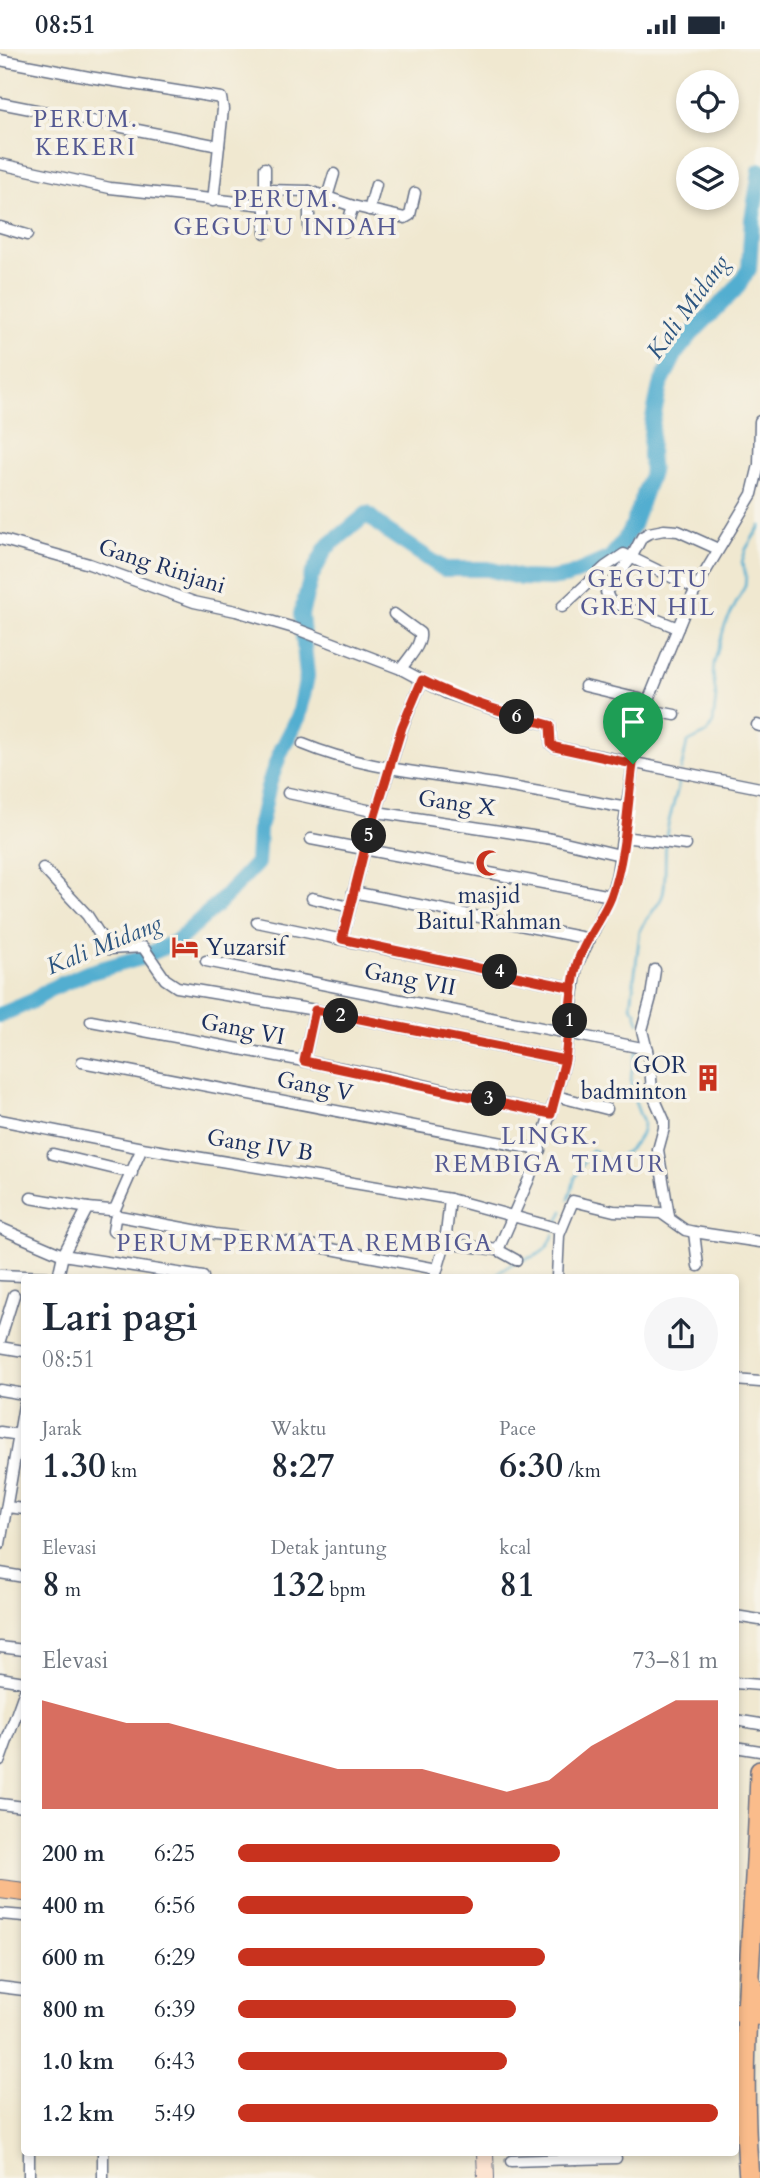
<!DOCTYPE html>
<html lang="id">
<meta charset="utf-8">
<style>
:root{--surface:#fff;--page:#f6f6f7;--text:#1f2937;--muted:#747a83;--accent:#c8321e}
body{margin:0;font-family:Cardo,serif;background:var(--page);color:var(--text);height:100vh;display:flex;flex-direction:column;font-size:26px;white-space:nowrap}
*{box-sizing:border-box;margin:0}
p{font-size:23px;color:var(--muted)}
.icon{flex:none;width:38px;height:38px;fill:none;stroke:currentColor;stroke-width:2;stroke-linecap:round;stroke-linejoin:round}
.map{position:relative;flex:1;overflow:hidden}
.side{position:absolute;left:21px;top:1225px;width:718px;height:882px;display:flex;flex-direction:column;background:var(--surface);border-radius:7px;box-shadow:0 4px 10px #0003}
.side>*{flex:none}
.fabs{position:absolute;left:676px;top:21px;display:grid;gap:14px}
.fabs a{display:grid;place-items:center;width:63px;height:63px;border-radius:50%;background:var(--surface);box-shadow:0 4px 10px #0003;font-size:35px}
.pin{position:absolute;display:grid;place-items:center;width:60px;height:60px;color:#fff;margin:-72px -30px;border-radius:50% 50% 50% 0;rotate:-45deg;box-shadow:0 0 7px #0007}
.pin .icon{rotate:45deg}
.km{position:absolute;width:35px;height:35px;margin:-18px;border-radius:50%;background:#222;color:#fff;font-size:19px;line-height:35px;text-align:center}
.round{display:grid;place-items:center;flex:none;width:74px;height:74px;border-radius:37px;background:var(--page)}
.headline{display:flex;align-items:center;justify-content:space-between;height:119px;padding:0 21px}
h1{font-size:38px;font-weight:700;line-height:52px}
.figures{display:grid;grid-template-columns:repeat(3,1fr);gap:10px;height:119px;padding:7px 21px}
.figures div{display:grid;align-content:center}
.figures b{font-size:35px;font-weight:700}
.figures small{font-size:19px;font-weight:400}
.figures p{font-size:19px}
.chart{height:196px;padding:14px 21px}
.chart p{display:flex;justify-content:space-between}
.chart svg{width:100%;height:126px;margin-top:7px;fill:var(--accent);opacity:.7}
ul{padding:0 21px;list-style:none;font-size:23px}
li{display:grid;grid-template-columns:112px 84px 1fr;align-items:center;height:52px}
li i{height:18px;border-radius:9px;background:var(--accent)}
.status{display:flex;justify-content:space-between;align-items:center;height:49px;padding:0 35px;background:var(--surface);direction:ltr}
.status svg{height:19px;fill:currentColor}
.map>svg:first-child{display:block}
.lines{fill:none;stroke-linecap:round;stroke-linejoin:round}
.stream{stroke:#52aed0;stroke-width:2.5}
.river{stroke:#52aed0;stroke-width:16}
.street-casing{stroke:#667086;stroke-width:13}
.secondary-casing{stroke:#667086;stroke-width:18}
.primary-casing{stroke:#667086;stroke-width:20}
.highway-casing{stroke:#667086;stroke-width:22}
.street{stroke:#fff;stroke-width:10}
.secondary{stroke:#fde4d1;stroke-width:16}
.primary{stroke:#fabc8b;stroke-width:18}
.highway{stroke:#fabc8b;stroke-width:19}
.route-casing{stroke:#fff;stroke-width:14}
.route{stroke:#c8321e;stroke-width:9}
.labels{text-anchor:middle;dominant-baseline:central;stroke-width:7;stroke-linejoin:round;paint-order:stroke}
.street-label{font-size:23px;fill:#1b2f5e;stroke:#f7f3e8}
.poi-label{font-size:23px;fill:#1b2f5e;stroke:#f7f3e8}
.neighbourhood-label{font-size:24px;letter-spacing:2px;fill:#545992;stroke:#f7f3e8}
.water-label{font-size:24px;font-style:italic;fill:#2c5580;stroke:#f7f3e8}
</style>
<div class="status"><b>08:51</b><svg viewBox="0 0 49 12"><path d="M0 12V9h3v3zM5 12V6h3v6zM10 12V3h3v9zM15 12V0h3v12zM26 1h20v11H26zM47 4h2v5h-2z"/></svg></div>
<div class="map">
<svg width="760" height="2129" viewBox="0 0 760 2129">
<rect width="100%" height="100%" fill="#f7f3e8"/>
<filter id="ink" filterUnits="userSpaceOnUse"><feTurbulence type="fractalNoise" baseFrequency=".0143" numOctaves="2"/><feDisplacementMap in="SourceGraphic" scale="14" xChannelSelector="R" yChannelSelector="G"/><feConvolveMatrix kernelMatrix="1 2 1 2 8 2 1 2 1" color-interpolation-filters="sRGB"/></filter>
<filter id="wash" filterUnits="userSpaceOnUse"><feTurbulence type="fractalNoise" baseFrequency=".00686" numOctaves="4" result="noise"/><feDisplacementMap in="SourceGraphic" scale="28" xChannelSelector="R" yChannelSelector="G"/><feGaussianBlur stdDeviation="1.57" result="paint"/><feColorMatrix in="noise" values="0 0 0 0 0 0 0 0 0 0 0 0 0 0 0 0 0 1.4 0 .05"/><feComposite in="paint" operator="in"/></filter>
<g filter="url(#wash)">
<rect width="100%" height="100%" fill="#f0e8d0"/>
<g class="lines">
<g class="stream">
<path d="M681,721L687,694L707,684L713,674L716,648L713,625L714,614L725,576L745,537L746,527L742,513L746,500L760,477"/>
<path d="M666,789C668,767 677,749 680,728"/>
<path d="M639,974L636,963L631,957L640,882C645,869 656,861 662,848C667,836 664,810 666,795"/>
<path d="M569,1150L575,1129L591,1101L602,1105L606,1113C622,1108 645,1091 643,1073C630,1044 627,1032 637,1001"/>
<path d="M557,1175L563,1162"/>
<path d="M521,1211C539,1207 547,1203 554,1185"/>
<path d="M496,1228L499,1223L515,1213"/>
<path d="M495,2104L496,2129"/>
</g>
<path class="river" d="M0,966L35,951L48,941L87,924L140,909L177,892L219,854L257,814L259,780L269,735L280,704L299,667L307,627L301,565L311,528L326,499L367,465L387,482L444,520H488L522,529L550,530L568,527L610,509L624,492L633,476L652,423L650,406L652,374L660,337L676,304L694,282L735,241L749,220L752,171L760,122"/>
</g>
</g>
<g filter="url(#ink)">
<g class="lines">
<defs>
<g id="street">
<path d="M0,11L89,28L221,49L223,60L213,152"/>
<path d="M0,54L219,97"/>
<path d="M0,115L110,139L265,156"/>
<path d="M265,141V119"/>
<path d="M309,142L353,157L405,169L410,166L415,144"/>
<path d="M327,148L334,125"/>
<path d="M369,161L376,136"/>
<path d="M0,178L27,186"/>
<path d="M345,182L353,157"/>
<path d="M265,184V141L309,142V180"/>
<path d="M0,490L89,515L194,553L236,562L294,579L401,620L446,644L511,666L550,676L551,695L555,698L760,739"/>
<path d="M562,558L605,518L624,505L696,540"/>
<path d="M394,565L420,584C422,596 408,609 401,620"/>
<path d="M678,579L610,552L606,543L631,509L642,488L649,484L664,481L678,482L718,500"/>
<path d="M585,637L648,652"/>
<path d="M645,660L675,666"/>
<path d="M757,676L760,677"/>
<path d="M303,695C358,718 417,723 475,732C526,740 577,750 627,759"/>
<path d="M288,744L377,763L552,790L620,806"/>
<path d="M623,788L686,796"/>
<path d="M311,790L611,847"/>
<path d="M43,819L87,866L109,900L143,898L165,930L177,938L315,961L565,1011"/>
<path d="M353,843L590,890"/>
<path d="M312,849L350,858"/>
<path d="M257,873L574,939"/>
<path d="M342,890L365,799L402,679L422,631"/>
<path d="M206,912L647,1000"/>
<path d="M655,921L651,948L642,981L650,1014L652,1044L664,1071V1079L658,1101L669,1167"/>
<path d="M91,972L388,1028L551,1065"/>
<path d="M304,1012L315,961"/>
<path d="M82,1013L540,1101"/>
<path d="M556,1047L607,1060"/>
<path d="M0,1071L142,1099L450,1150L560,1180"/>
<path d="M53,1105L132,1124"/>
<path d="M31,1149L88,1159"/>
<path d="M0,1179L63,1206L203,1228"/>
<path d="M113,1182L115,1170L119,1167L215,1185L310,1196L437,1220"/>
<path d="M694,1183L698,1217"/>
<path d="M445,1194L450,1150"/>
<path d="M498,1201L516,1211"/>
<path d="M0,1226L47,1228"/>
<path d="M58,1228L63,1206L86,1162L88,1159L110,1161L115,1160L142,1099"/>
<path d="M435,1228L445,1194L498,1201L529,1130L556,1047L565,1011L577,916L611,847L617,825L637,688L645,660L686,559L707,520L752,445L759,416L760,372"/>
<path d="M557,1228L559,1186L573,1152L614,1162L661,1164L685,1181L694,1183L760,1193"/>
<path d="M0,1291L14,1246"/>
<path d="M0,1298L24,1302"/>
<path d="M735,1331L760,1333"/>
<path d="M0,1341L24,1345"/>
<path d="M0,1383L20,1386"/>
<path d="M7,1458L24,1460"/>
<path d="M0,1495L24,1356"/>
<path d="M0,1524L24,1528"/>
<path d="M735,1567L760,1571"/>
<path d="M0,1598L24,1601"/>
<path d="M0,1629L24,1633"/>
<path d="M735,1634L760,1636"/>
<path d="M735,1671L760,1675"/>
<path d="M735,1698L760,1702"/>
<path d="M0,1711L24,1644"/>
<path d="M0,1755L24,1758"/>
<path d="M0,1865L24,1867"/>
<path d="M0,1938L24,1941"/>
<path d="M29,2104V2129"/>
<path d="M103,2104V2129"/>
<path d="M576,2110L616,2109"/>
<path d="M511,2112L576,2110V2104"/>
</g>
<path id="secondary" d="M485,2104L486,2129"/>
<g id="primary">
<path d="M0,1840L24,1843"/>
<path d="M749,1928L760,1954"/>
<path d="M735,1963L760,1967"/>
</g>
<path id="highway" d="M749,2129C737,1993 757,1858 760,1722"/>
</defs>
<use href="#street" class="street-casing"/>
<use href="#secondary" class="secondary-casing"/>
<use href="#primary" class="primary-casing"/>
<use href="#highway" class="highway-casing"/>
<use href="#street" class="street"/>
<use href="#secondary" class="secondary"/>
<use href="#primary" class="primary"/>
<use href="#highway" class="highway"/>
</g>
</g>
<g class="lines" filter="url(#ink)">
<defs>
<path id="route" d="M633,715C627,759 626,806 611,848C602,871 584,891 577,915C569,945 569,980 565,1011L315,961L304,1012L551,1065L565,1011L573,939L342,890L365,799L402,678L422,631C463,652 506,664 550,676L551,695L555,698L633,715"/>
</defs>
<use href="#route" class="route-casing"/>
<use href="#route" class="route"/>
</g>
<defs>
<symbol id="mosque-bare" viewBox="-9 -9 18 18"><path d="M3.5-4.9A6 6 0 1 0 3.5 4.9A5 5 0 1 1 3.5-4.9Z" fill="#c8321e" stroke="#f7f3e8" stroke-width="2.5" paint-order="stroke"/></symbol>
<symbol id="hotel-bare" viewBox="-9 -9 18 18"><path d="M-6-4.5h1.5V1H6V5H4.5V3h-9V5H-6ZM-4 0a1.8 1.8 0 1 1 3.6 0ZM.5 0V-2.5h3Q6-2.5 6 0Z" fill="#c8321e" stroke="#f7f3e8" stroke-width="2.5" paint-order="stroke"/></symbol>
<symbol id="building-bare" viewBox="-9 -9 18 18"><path d="M-4-6H4V6H1V3H-1V6H-4ZM-2.5-4.3h1.7v1.8h-1.7ZM.8-4.3h1.7v1.8H.8ZM-2.5-1h1.7V.8h-1.7ZM.8-1h1.7V.8H.8Z" fill="#c8321e" stroke="#f7f3e8" stroke-width="2.5" paint-order="stroke"/></symbol>
</defs>
<g fill-rule="evenodd">
<use href="#mosque-bare" x="470" y="795" width="38" height="38"/>
<use href="#hotel-bare" x="166" y="879" width="38" height="38"/>
<use href="#building-bare" x="689" y="1010" width="38" height="38"/>
</g>
<g class="labels">
<g class="street-label">
<text transform="translate(162 517) rotate(18)">Gang Rinjani</text>
<text transform="translate(457 754) rotate(8)">Gang X</text>
<text transform="translate(410 930) rotate(11)">Gang VII</text>
<text transform="translate(243 980) rotate(11)">Gang VI</text>
<text transform="translate(315 1037) rotate(11)">Gang V</text>
<text transform="translate(260 1096) rotate(9)">Gang IV B</text>
</g>
<g class="poi-label">
<text x="489" y="846">masjid<tspan x="489" dy="26">Baitul Rahman</tspan></text>
<text x="206" y="898" text-anchor="start">Yuzarsif</text>
<text x="687" y="1016" text-anchor="end">GOR<tspan x="687" dy="26">badminton</tspan></text>
</g>
<g class="neighbourhood-label">
<text x="86" y="70">PERUM.<tspan x="86" dy="28">KEKERI</tspan></text>
<text x="286" y="150">PERUM.<tspan x="286" dy="28">GEGUTU INDAH</tspan></text>
<text x="648" y="530">GEGUTU<tspan x="648" dy="28">GREN HIL</tspan></text>
<text x="550" y="1087">LINGK.<tspan x="550" dy="28">REMBIGA TIMUR</tspan></text>
<text x="305" y="1194">PERUM PERMATA REMBIGA</text>
</g>
<g class="water-label">
<text transform="translate(688 258) rotate(-54)">Kali Midang</text>
<text transform="translate(104 896) rotate(-22)">Kali Midang</text>
</g>
</g>
</svg>
<div class="fabs">
<a><svg class="icon" aria-label="locate" viewBox="0 0 24 24"><circle cx="12" cy="12" r="6"/><path d="M12 2v4M12 18v4M2 12h4M18 12h4"/></svg></a>
<a><svg class="icon" aria-label="layers" viewBox="0 0 24 24"><path d="M12 4l9 5-9 5-9-5zM3 14l9 5 9-5"/></svg></a>
</div>
<div class="pin" style="left:633px;top:715px;background:#1e9e55"><svg class="icon" aria-label="arrive" viewBox="0 0 24 24"><path d="M6 21V4h12l-3 4 3 4H6"/></svg></div>
<b class="km" style="left:570px;top:972px">1</b>
<b class="km" style="left:341px;top:967px">2</b>
<b class="km" style="left:489px;top:1050px">3</b>
<b class="km" style="left:500px;top:923px">4</b>
<b class="km" style="left:369px;top:787px">5</b>
<b class="km" style="left:517px;top:668px">6</b>
<section class="side">
<div class="headline"><div><h1>Lari pagi</h1><p>08:51</p></div><a class="round"><svg class="icon" aria-label="share" viewBox="0 0 24 24"><path d="M12 15V3M7 8l5-5 5 5M5 13v7h14v-7"/></svg></a></div>
<div class="figures">
<div><p>Jarak</p><b>1.30<small> km</small></b></div>
<div><p>Waktu</p><b>8:27</b></div>
<div><p>Pace</p><b>6:30<small> /km</small></b></div>
</div>
<div class="figures">
<div><p>Elevasi</p><b>8<small> m</small></b></div>
<div><p>Detak jantung</p><b>132<small> bpm</small></b></div>
<div><p>kcal</p><b>81</b></div>
</div>
<div class="chart"><p><span>Elevasi</span>73–81 m</p>
<svg viewBox="0 0 160 44" preserveAspectRatio="none"><path d="M0 44V6L10 10L20 14L30 14L40 18L50 22L60 26L70 30L80 30L90 30L100 34L110 38L120 34L130 22L140 14L150 6L160 6V44z"/></svg>
</div>
<ul>
<li><b>200 m</b>6:25<i style="width:67%"></i></li>
<li><b>400 m</b>6:56<i style="width:49%"></i></li>
<li><b>600 m</b>6:29<i style="width:64%"></i></li>
<li><b>800 m</b>6:39<i style="width:58%"></i></li>
<li><b>1.0 km</b>6:43<i style="width:56%"></i></li>
<li><b>1.2 km</b>5:49<i style="width:100%"></i></li>
</ul>
</section>
</div>
